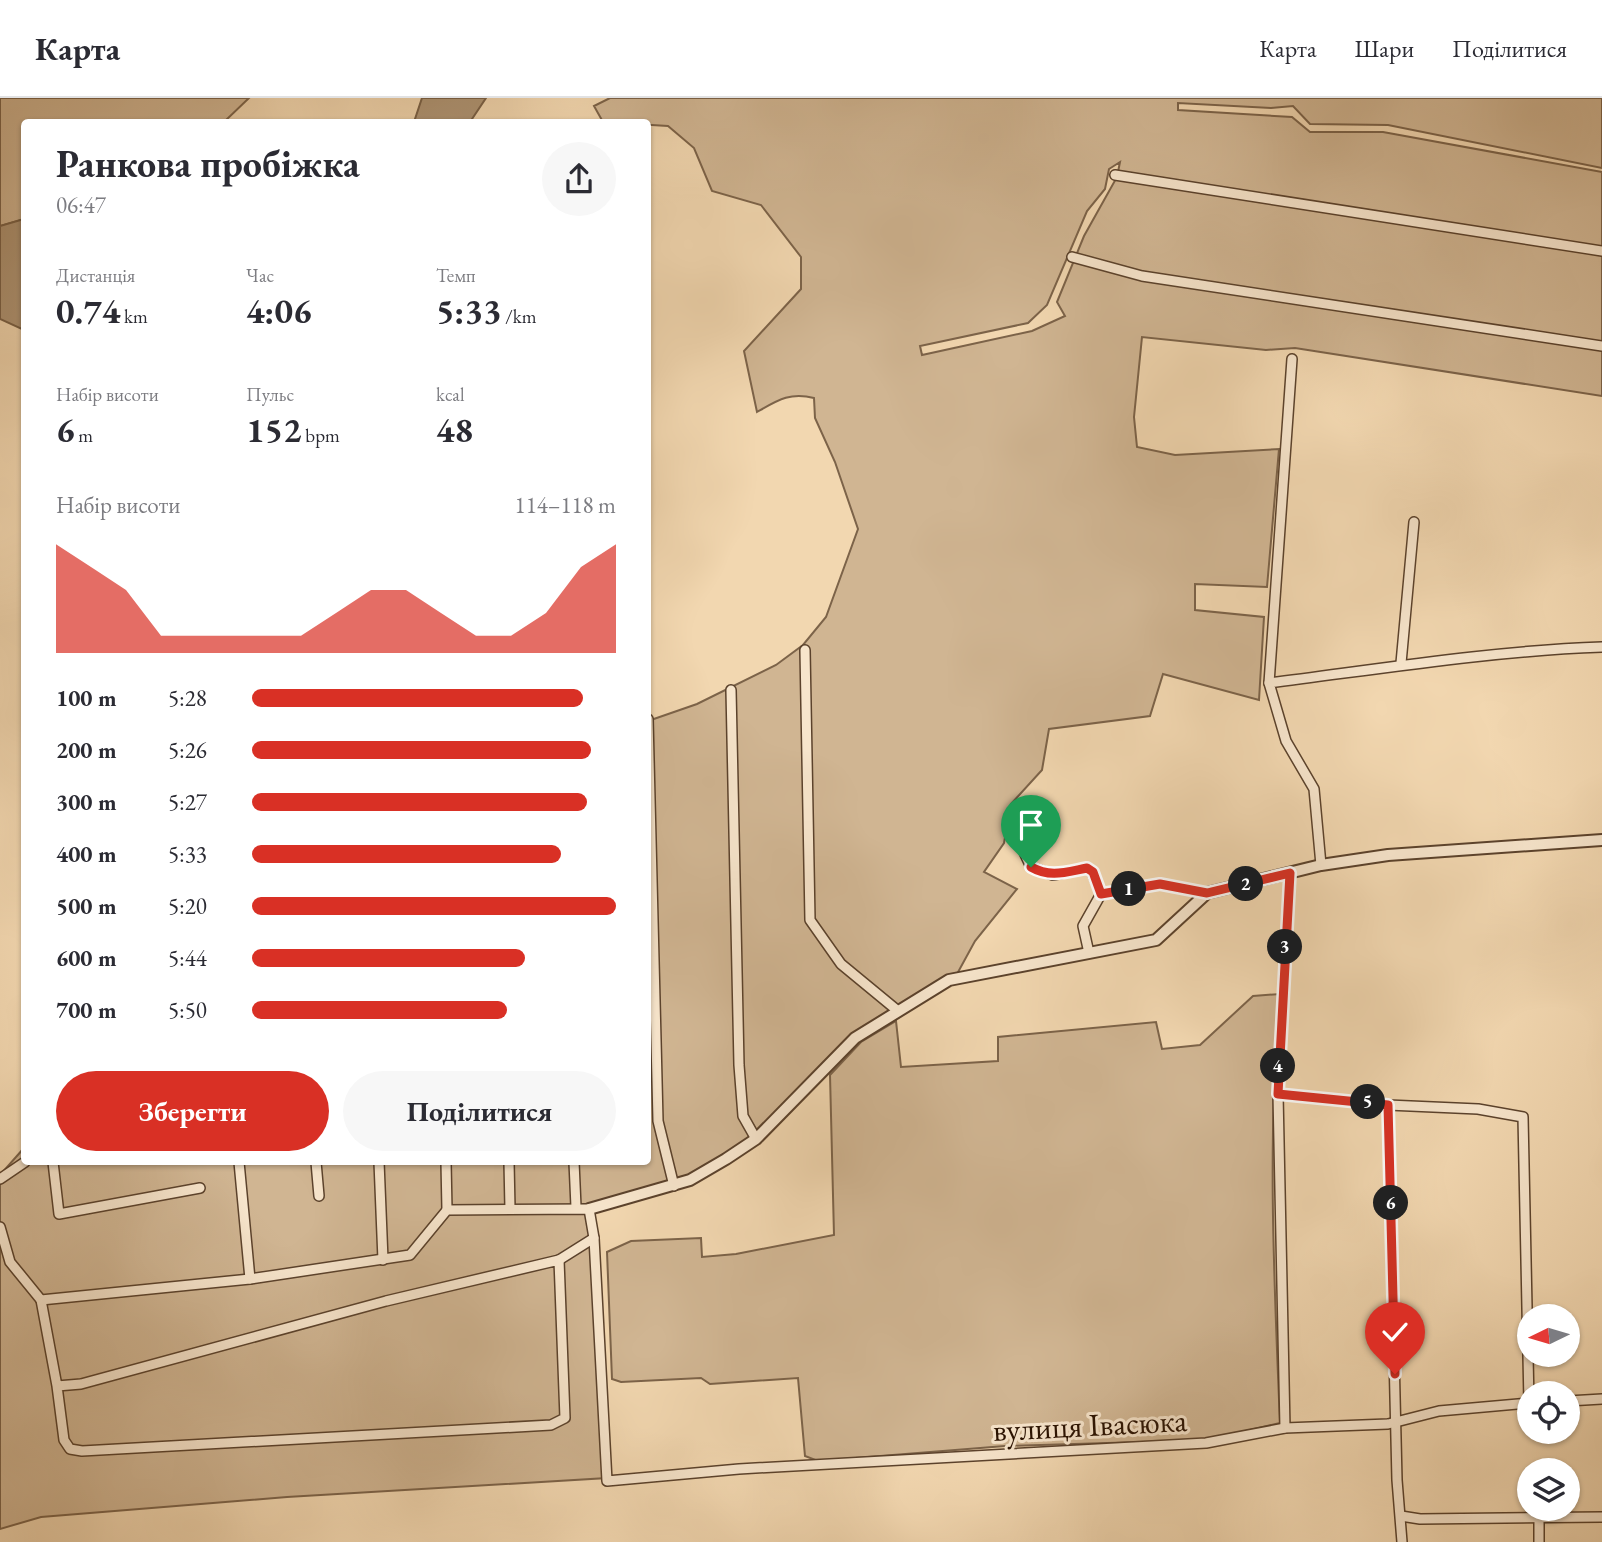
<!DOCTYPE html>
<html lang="uk">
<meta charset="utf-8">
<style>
:root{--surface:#fff;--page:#f7f7f7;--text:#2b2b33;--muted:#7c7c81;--line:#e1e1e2;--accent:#d93025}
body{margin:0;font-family:"EB Garamond",serif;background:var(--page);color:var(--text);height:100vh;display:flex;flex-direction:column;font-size:26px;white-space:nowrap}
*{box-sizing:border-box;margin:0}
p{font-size:23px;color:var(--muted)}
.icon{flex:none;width:38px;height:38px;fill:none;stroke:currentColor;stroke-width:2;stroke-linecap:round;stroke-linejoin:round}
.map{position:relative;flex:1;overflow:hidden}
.drawer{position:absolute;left:21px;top:21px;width:630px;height:1046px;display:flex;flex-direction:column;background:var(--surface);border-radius:7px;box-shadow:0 2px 5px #0004}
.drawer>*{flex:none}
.needle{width:46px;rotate:265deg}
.controls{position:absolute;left:1517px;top:1206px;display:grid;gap:14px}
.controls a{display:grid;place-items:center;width:63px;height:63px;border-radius:50%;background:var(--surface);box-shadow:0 2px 5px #0004;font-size:35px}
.pin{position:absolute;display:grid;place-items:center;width:60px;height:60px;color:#fff;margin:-72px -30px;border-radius:50% 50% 50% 0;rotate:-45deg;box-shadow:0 0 7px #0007}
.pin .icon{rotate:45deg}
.km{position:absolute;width:35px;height:35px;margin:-18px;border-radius:50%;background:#222;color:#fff;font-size:19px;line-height:35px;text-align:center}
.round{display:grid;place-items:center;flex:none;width:74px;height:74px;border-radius:37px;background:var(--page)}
.headline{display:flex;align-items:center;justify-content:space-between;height:119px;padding:0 35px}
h1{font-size:38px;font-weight:700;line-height:52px}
.metrics{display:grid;grid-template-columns:repeat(3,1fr);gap:10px;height:119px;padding:7px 35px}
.metrics div{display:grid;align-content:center}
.metrics b{font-size:35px;font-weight:700}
.metrics small{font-size:19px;font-weight:400}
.metrics p{font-size:19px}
.chart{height:196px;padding:14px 35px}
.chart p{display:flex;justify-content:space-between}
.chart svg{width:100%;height:126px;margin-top:7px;fill:var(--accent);opacity:.7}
.action{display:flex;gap:14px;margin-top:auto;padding:14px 35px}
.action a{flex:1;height:80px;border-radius:42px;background:var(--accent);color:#fff;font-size:28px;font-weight:700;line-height:80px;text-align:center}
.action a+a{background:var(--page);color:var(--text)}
ul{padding:0 35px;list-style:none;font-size:23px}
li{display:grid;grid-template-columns:112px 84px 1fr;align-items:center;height:52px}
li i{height:18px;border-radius:9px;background:var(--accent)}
header{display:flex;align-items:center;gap:42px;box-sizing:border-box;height:98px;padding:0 35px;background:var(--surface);border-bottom:2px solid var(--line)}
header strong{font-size:33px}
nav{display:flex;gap:38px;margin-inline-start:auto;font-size:24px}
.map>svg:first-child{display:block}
.green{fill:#d0b592;stroke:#7c6349;stroke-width:2;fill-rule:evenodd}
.water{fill:#ae9474;stroke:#796046;stroke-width:2}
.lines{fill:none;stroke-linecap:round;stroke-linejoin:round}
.minor-casing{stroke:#5b422c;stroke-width:12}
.tertiary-casing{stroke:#5b422c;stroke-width:14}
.minor{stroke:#f7e5cc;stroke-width:9}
.tertiary{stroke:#f7e5cc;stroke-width:10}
.route-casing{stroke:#fff;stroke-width:14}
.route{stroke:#d93025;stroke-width:9}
.labels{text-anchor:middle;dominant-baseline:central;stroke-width:6;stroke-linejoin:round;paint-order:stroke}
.street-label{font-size:32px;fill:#291100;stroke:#f7e5cc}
</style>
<header>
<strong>Карта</strong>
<nav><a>Карта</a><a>Шари</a><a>Поділитися</a></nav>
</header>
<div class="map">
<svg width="1602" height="1444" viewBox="0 0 1602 1444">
<rect width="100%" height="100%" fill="#f2d7b0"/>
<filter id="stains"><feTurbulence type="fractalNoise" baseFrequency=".00286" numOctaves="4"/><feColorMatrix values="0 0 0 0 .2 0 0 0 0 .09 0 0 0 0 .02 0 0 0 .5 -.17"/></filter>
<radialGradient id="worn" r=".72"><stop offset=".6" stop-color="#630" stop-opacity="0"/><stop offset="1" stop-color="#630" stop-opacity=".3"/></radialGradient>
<g class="green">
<path d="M0,0H249L224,24H24V121L0,128Z"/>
<path d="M610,0H1602V70L1388,27L1310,26L1293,8L1271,10L1178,5V12L1292,19L1310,34H1383L1602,74V298L1295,250L1266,252L1142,239L1134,319L1137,349L1175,357L1279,351L1267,489L1195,486V512L1264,519L1259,602L1163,576L1150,618L1049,631L1042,672L1011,706L1004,745L984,774L1017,791L975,843L957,876L863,933L744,1047L684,1082L584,1109L598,1161L607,1380L287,1399L41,1419L0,1431V1077L24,1050V1064H648V623L697,606L776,567L803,547L826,519L858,431L835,364L815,320L814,300C790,294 778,302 757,314L744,253L801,191V159L761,107L712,93L694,50L668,28L603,24L594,8ZM1120,64L1117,79L1084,138L1057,204L1065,218L1032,233L922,257L920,248L1028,225L1047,207L1087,113L1105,91L1109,71Z"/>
<path d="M1280,896C1267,1039 1274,1182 1280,1325L1207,1342L1005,1348L818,1363L805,1358L798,1280L710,1286L701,1280L621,1284L612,1281L607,1154L631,1143L701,1140L702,1159L736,1156L834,1137L830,977L861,944L896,923L901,969L998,963V939L1156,924L1162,951L1200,947L1253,898Z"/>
</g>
<g class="water">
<path d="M422,0H486L470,24H414Z"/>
<path d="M24,121V232L0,221V128Z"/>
</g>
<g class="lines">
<defs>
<g id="minor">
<path d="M1115,77L1602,153"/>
<path d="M1072,159L1142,178L1602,248"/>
<path d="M805,552L810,822L841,866L898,913"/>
<path d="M1401,565L1414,424"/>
<path d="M1269,585L1292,261"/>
<path d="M731,592L739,967L743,1018L756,1041"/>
<path d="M648,621L658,1023L674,1088"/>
<path d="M1028,712L1022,750L1031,769L1053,777L1087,770L1092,774L1101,796"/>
<path d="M1321,767L1314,691L1286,643L1269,585C1380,571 1490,553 1602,549"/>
<path d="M1089,855L1083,828L1101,796L1160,786L1207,795"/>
<path d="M1278,996L1290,775"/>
<path d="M1388,1007L1397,1382L1402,1444"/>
<path d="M53,1064L59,1116L200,1090"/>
<path d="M239,1064L250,1181"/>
<path d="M316,1064L319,1098"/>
<path d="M379,1064L383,1162"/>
<path d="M446,1064L447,1112"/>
<path d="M509,1064L510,1111"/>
<path d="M574,1064L576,1109"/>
<path d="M0,1081L25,1064"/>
<path d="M0,1129L10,1164L41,1202L250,1181L410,1157L447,1112L589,1111L594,1140L607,1383L739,1371L1206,1345L1285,1330L1388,1326L1439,1313L1530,1305"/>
<path d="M559,1162L594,1140"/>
<path d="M41,1202L57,1288L64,1342L70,1351L82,1353L551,1327L565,1320L559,1162L386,1203L81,1286L57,1288"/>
<path d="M1568,1303L1602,1301"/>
<path d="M1285,1330L1278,996L1388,1007L1478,1011L1523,1019L1529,1305"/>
<path d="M1401,1418L1420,1421L1602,1419"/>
<path d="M1539,1444V1419"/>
</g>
<path id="tertiary" d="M589,1111L690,1082L726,1061L756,1041L855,940L949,882L1156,842L1207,795L1321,767L1388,757L1602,742"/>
</defs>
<use href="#minor" class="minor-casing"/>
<use href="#tertiary" class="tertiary-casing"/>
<use href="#minor" class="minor"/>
<use href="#tertiary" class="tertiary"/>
</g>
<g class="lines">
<defs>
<path id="route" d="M1031,769C1050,780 1066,774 1087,770L1093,774L1101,796L1160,786L1207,795L1290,775L1278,996L1388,1007L1395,1276"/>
</defs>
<use href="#route" class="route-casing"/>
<use href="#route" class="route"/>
</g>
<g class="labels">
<g class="street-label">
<text transform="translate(1090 1327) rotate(-3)">вулиця Івасюка</text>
</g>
</g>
<rect width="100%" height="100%" filter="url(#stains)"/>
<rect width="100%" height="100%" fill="url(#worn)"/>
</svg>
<div class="controls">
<a><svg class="needle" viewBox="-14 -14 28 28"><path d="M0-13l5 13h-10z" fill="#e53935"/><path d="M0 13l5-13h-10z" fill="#7c7c81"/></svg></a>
<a><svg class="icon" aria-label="locate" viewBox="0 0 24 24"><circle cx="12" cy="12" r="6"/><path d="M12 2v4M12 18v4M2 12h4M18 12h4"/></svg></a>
<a><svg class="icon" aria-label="layers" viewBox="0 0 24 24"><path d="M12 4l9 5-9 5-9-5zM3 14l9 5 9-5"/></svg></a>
</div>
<div class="pin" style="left:1031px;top:769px;background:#1e9e55"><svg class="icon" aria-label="arrive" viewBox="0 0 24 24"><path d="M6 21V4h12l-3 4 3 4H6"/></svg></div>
<div class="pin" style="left:1395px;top:1276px;background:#d93025"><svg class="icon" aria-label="check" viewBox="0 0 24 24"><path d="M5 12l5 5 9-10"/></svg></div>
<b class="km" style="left:1129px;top:791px">1</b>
<b class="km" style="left:1246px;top:786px">2</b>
<b class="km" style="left:1285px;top:849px">3</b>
<b class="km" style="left:1278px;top:968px">4</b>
<b class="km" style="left:1368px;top:1004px">5</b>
<b class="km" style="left:1391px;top:1105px">6</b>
<section class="drawer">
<div class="headline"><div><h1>Ранкова пробіжка</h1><p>06:47</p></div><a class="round"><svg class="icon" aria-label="share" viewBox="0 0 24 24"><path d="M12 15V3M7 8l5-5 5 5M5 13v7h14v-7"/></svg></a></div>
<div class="metrics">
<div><p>Дистанція</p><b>0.74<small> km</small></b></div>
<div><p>Час</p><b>4:06</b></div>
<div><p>Темп</p><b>5:33<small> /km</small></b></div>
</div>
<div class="metrics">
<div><p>Набір висоти</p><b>6<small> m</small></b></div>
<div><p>Пульс</p><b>152<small> bpm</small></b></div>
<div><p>kcal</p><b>48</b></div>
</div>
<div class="chart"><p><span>Набір висоти</span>114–118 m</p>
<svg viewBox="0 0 160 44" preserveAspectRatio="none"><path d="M0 44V6L10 14L20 22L30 38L40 38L50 38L60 38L70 38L80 30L90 22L100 22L110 30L120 38L130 38L140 30L150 14L160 6V44z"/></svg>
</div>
<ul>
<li><b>100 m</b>5:28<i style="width:91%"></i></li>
<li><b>200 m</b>5:26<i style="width:93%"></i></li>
<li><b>300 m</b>5:27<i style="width:92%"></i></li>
<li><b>400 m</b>5:33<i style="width:85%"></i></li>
<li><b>500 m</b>5:20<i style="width:100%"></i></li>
<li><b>600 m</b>5:44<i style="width:75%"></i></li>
<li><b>700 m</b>5:50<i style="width:70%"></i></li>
</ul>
<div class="action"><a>Зберегти</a><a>Поділитися</a></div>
</section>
</div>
